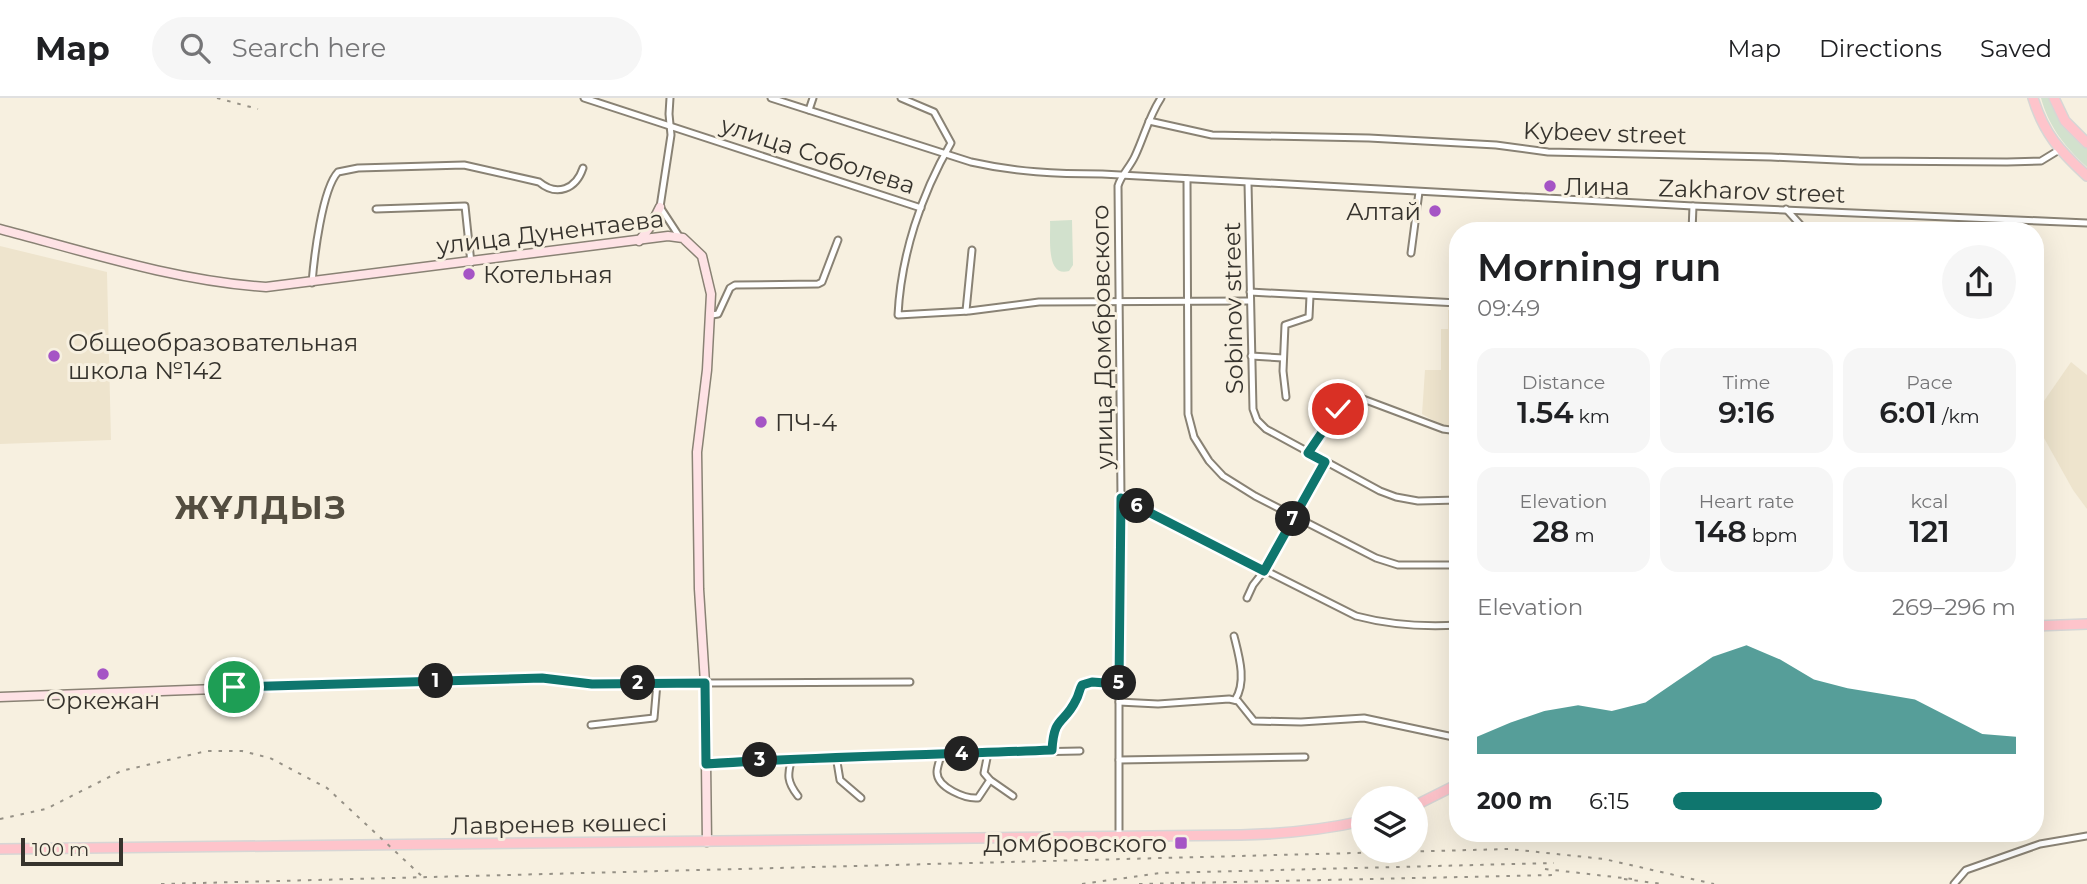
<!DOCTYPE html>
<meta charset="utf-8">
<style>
:root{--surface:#fff;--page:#f6f6f6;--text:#202124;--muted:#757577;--line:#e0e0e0;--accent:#0f766e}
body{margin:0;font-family:Montserrat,sans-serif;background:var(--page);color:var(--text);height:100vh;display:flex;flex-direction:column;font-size:26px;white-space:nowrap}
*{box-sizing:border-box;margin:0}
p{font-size:23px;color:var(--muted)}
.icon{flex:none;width:38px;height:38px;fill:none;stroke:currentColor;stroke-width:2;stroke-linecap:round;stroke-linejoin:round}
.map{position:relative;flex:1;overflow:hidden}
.details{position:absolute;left:1449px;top:124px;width:595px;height:620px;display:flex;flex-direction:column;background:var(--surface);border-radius:28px;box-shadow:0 7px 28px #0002}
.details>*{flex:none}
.tools{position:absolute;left:1351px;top:688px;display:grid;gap:14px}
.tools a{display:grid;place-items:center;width:77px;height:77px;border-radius:50%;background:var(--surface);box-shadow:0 7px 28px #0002;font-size:35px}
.scale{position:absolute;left:21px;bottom:18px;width:102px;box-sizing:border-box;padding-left:7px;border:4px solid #36332d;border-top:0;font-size:19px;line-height:24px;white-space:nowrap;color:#36332d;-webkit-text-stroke:5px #f7f0e0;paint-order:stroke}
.pin{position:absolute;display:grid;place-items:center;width:60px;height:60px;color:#fff;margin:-30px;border:4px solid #fff;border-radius:50%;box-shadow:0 2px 7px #0007}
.km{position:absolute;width:35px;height:35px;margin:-18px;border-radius:50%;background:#222;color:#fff;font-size:19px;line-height:35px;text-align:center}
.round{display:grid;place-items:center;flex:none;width:74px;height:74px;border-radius:37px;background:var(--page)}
.head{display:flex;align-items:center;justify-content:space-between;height:119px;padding:0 28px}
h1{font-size:38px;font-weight:600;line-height:52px}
.stats{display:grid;grid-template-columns:repeat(3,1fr);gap:10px;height:119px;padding:7px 28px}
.stats div{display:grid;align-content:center;border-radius:18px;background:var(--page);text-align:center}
.stats b{font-size:30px;font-weight:600}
.stats small{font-size:19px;font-weight:400}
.stats p{font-size:19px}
.chart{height:196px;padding:14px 28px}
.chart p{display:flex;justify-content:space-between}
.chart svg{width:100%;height:126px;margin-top:7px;fill:var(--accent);opacity:.7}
ul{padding:0 28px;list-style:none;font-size:23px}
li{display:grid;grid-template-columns:112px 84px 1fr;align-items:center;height:52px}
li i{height:18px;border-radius:9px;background:var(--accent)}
header{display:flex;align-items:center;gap:42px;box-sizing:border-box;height:98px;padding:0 35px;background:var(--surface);border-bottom:2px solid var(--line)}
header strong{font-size:33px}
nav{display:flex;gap:38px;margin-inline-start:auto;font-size:24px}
.search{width:490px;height:63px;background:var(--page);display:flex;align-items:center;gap:18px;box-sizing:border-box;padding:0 24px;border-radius:38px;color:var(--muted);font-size:26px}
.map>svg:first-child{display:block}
.built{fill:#eee4cd}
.green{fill:#d2e1cd}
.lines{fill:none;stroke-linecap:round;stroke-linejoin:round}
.street-casing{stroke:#898274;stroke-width:9}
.secondary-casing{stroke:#898274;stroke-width:11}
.primary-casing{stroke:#d7d6d5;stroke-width:12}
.street{stroke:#fff;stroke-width:5}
.secondary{stroke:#fee2e5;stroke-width:8}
.primary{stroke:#fec4cb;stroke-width:9}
.rail{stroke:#969186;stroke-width:2;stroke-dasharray:3.5 7;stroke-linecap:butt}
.route-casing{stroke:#fff;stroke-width:14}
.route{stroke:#0f766e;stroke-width:9}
.poi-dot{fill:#a554c5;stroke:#f7f0e0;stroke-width:2.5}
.labels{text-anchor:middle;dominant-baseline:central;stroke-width:6;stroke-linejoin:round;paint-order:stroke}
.street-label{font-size:24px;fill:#36332d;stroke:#f7f0e0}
.poi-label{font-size:24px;fill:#36332d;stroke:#f7f0e0;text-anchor:start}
.district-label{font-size:32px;font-weight:bold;letter-spacing:2px;fill:#534d40;stroke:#f7f0e0}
</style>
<header>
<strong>Map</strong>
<div class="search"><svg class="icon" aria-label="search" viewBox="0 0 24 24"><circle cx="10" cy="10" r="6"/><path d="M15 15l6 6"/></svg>Search here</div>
<nav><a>Map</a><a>Directions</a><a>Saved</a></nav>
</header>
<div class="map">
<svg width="2087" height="786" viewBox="0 0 2087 786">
<rect width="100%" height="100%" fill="#f7f0e0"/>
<g class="built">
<path d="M0,148L107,174L111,342L0,346Z"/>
<path d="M1448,212H1458V330L1443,328L1422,316L1425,272H1441V231H1448Z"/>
<path d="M2071,264L2087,277V411L2073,392L2035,324V316Z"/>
</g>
<g class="green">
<path d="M2041,0H2051L2068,33L2087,51V69C2065,49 2049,29 2041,0Z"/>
<path d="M1072,122L1073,167L1069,173C1045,180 1051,138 1050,123Z"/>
</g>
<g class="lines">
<defs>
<g id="street">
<path d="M584,0L921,110"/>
<path d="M670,0L669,16L671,37L660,109L679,138"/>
<path d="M771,0L971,64C1015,74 1057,76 1102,76L1693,108L2087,125"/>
<path d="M901,0L934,14L951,45C921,97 901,157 898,217L969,213L1039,204L1250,203"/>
<path d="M809,12L813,0"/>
<path d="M1149,23L1212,37L1369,40L1496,47L1548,54L1771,59L1859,63L2007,64L2041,63L2059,52"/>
<path d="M1187,81L1188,316L1194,339L1209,363L1223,378L1255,398L1376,460L1398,467H1458"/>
<path d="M1248,85L1253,311L1257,322L1266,331L1380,393L1396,399L1418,403L1458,402"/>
<path d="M376,111L465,108L471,165"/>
<path d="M1786,111L1806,133"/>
<path d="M1692,133L1693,108"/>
<path d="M1411,155L1419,94"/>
<path d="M312,185C314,160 322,91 338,74L358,70L464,67L539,84C557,99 576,91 583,70"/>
<path d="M1250,194L1458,205"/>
<path d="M966,213L972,152"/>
<path d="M712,217L718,216L730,190L735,187L818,186L822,184L838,142"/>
<path d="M1251,258L1283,260"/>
<path d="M1286,299L1283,273L1285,227L1309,219L1310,198"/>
<path d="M1308,355L1330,320L1350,301H1363L1443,331L1458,333"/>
<path d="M1121,400L1356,518C1390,527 1423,529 1458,527"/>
<path d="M1247,500L1253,487L1264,473L1325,364"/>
<path d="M1234,538C1239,558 1247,584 1235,602"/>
<path d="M705,585L910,584"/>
<path d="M1119,604L1158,606L1229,601L1238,603L1254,623L1301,624L1364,620L1458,640"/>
<path d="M591,627L654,620L657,585"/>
<path d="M1052,652C1054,616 1064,627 1076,602C1079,597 1079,592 1082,587L1092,584L1119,586"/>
<path d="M988,655L984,675L990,682L1013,698"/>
<path d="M941,657C940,662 937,669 937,674C937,690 966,701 978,700L990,682"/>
<path d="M836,658L840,682L861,700"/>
<path d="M792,660C787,677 787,684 798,698"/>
<path d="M1119,662L1305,659"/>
<path d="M706,666L836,658L1080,653"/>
<path d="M1119,738V544L1121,400L1118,88C1121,77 1130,69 1135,58C1144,39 1149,18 1161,0"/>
<path d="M1954,786L1966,772L2040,746L2087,738"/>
</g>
<g id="secondary">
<path d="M0,131C87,154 176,183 266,189L668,138L683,140L702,158L711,196L707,272L697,354L699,491L705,585L707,744"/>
<path d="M639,143L650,129L660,109"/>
<path d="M0,599L509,580H542L592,586L705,585"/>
</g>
<g id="primary">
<path d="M2033,0C2044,36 2060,53 2087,78"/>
<path d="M2054,0L2065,23L2087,45"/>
<path d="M2035,528L2087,526"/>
<path d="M1416,707L1458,686"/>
<path d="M0,751L1241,737C1283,736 1322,732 1363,723"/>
</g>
</defs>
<use href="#street" class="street-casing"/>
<use href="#secondary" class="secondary-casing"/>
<use href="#primary" class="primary-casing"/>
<use href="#street" class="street"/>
<use href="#secondary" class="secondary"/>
<use href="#primary" class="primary"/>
<g class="rail">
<path d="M217,0L258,11"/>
<path d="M0,721L46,711L121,673L207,653H242L270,660L327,690L426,782"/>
<path d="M1545,771L1632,781"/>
<path d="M1624,781L1662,786"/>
<path d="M161,786L1509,751L1604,761L1714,786"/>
<path d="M1082,786L1160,775L1554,765"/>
<path d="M1139,786L1555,777"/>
</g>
</g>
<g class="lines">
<defs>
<path id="route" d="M234,589L542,580L592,586L705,585L706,666C821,658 937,657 1052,652C1054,617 1064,627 1076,602C1079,597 1079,592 1082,587L1092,584L1119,586L1121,400L1264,473L1325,364L1308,355L1338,311"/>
</defs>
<use href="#route" class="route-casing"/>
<use href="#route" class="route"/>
</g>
<g class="poi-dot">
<circle cx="1550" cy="88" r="7"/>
<circle cx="1435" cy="113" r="7"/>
<circle cx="469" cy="176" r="7"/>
<circle cx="54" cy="258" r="7"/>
<circle cx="761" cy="324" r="7"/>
<circle cx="103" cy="576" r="7"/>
<rect x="1174" y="738" width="14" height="14" rx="3.5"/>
</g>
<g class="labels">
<g class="street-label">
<text transform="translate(1605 35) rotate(2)">Kybeev street</text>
<text transform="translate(818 57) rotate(18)">улица Соболева</text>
<text transform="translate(1752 93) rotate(2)">Zakharov street</text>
<text transform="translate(550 134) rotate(-7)">улица Дунентаева</text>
<text transform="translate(1233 210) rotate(-91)">Sobinov street</text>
<text transform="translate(1102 239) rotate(-91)">улица Домбровского</text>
<text transform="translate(559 726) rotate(-1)">Лавренев көшесі</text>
</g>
<g class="poi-label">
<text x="1564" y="88">Лина</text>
<text x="1421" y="113" text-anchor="end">Алтай</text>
<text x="483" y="176">Котельная</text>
<text x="68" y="244">Общеобразовательная<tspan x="68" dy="28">школа №142</tspan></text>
<text x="775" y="324">ПЧ-4</text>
<text x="103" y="602" text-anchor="middle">Оркежан</text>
<text x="1167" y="745" text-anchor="end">Домбровского</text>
</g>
<g class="district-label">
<text x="261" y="409">ЖҰЛДЫЗ</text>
</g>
</g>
</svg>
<div class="tools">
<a><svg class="icon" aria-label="layers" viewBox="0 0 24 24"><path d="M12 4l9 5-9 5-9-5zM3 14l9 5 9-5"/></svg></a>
</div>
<div class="scale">100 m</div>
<div class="pin" style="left:234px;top:589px;background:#1e9e55"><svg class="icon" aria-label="arrive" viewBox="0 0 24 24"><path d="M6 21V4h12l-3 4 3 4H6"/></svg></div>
<div class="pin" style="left:1338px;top:311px;background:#d93025"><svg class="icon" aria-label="check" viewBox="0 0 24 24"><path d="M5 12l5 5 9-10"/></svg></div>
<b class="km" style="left:436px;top:583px">1</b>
<b class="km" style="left:638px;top:585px">2</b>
<b class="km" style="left:760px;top:662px">3</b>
<b class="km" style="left:962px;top:656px">4</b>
<b class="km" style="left:1119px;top:585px">5</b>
<b class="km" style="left:1137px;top:408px">6</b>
<b class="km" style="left:1293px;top:421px">7</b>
<section class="details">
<div class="head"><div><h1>Morning run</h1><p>09:49</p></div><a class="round"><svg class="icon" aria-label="share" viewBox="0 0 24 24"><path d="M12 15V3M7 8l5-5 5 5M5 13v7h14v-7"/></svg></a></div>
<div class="stats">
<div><p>Distance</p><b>1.54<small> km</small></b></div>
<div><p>Time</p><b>9:16</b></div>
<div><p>Pace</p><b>6:01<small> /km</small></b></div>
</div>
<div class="stats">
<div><p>Elevation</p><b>28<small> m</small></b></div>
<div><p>Heart rate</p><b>148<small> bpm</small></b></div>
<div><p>kcal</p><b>121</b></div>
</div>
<div class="chart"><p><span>Elevation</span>269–296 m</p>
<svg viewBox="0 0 160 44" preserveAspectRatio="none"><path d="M0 44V38L10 33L20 29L30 27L40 29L50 26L60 18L70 10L80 6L90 11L100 18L110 21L120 23L130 25L140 31L150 37L160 38V44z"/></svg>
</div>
<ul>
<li><b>200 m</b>6:15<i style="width:61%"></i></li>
</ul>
</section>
</div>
